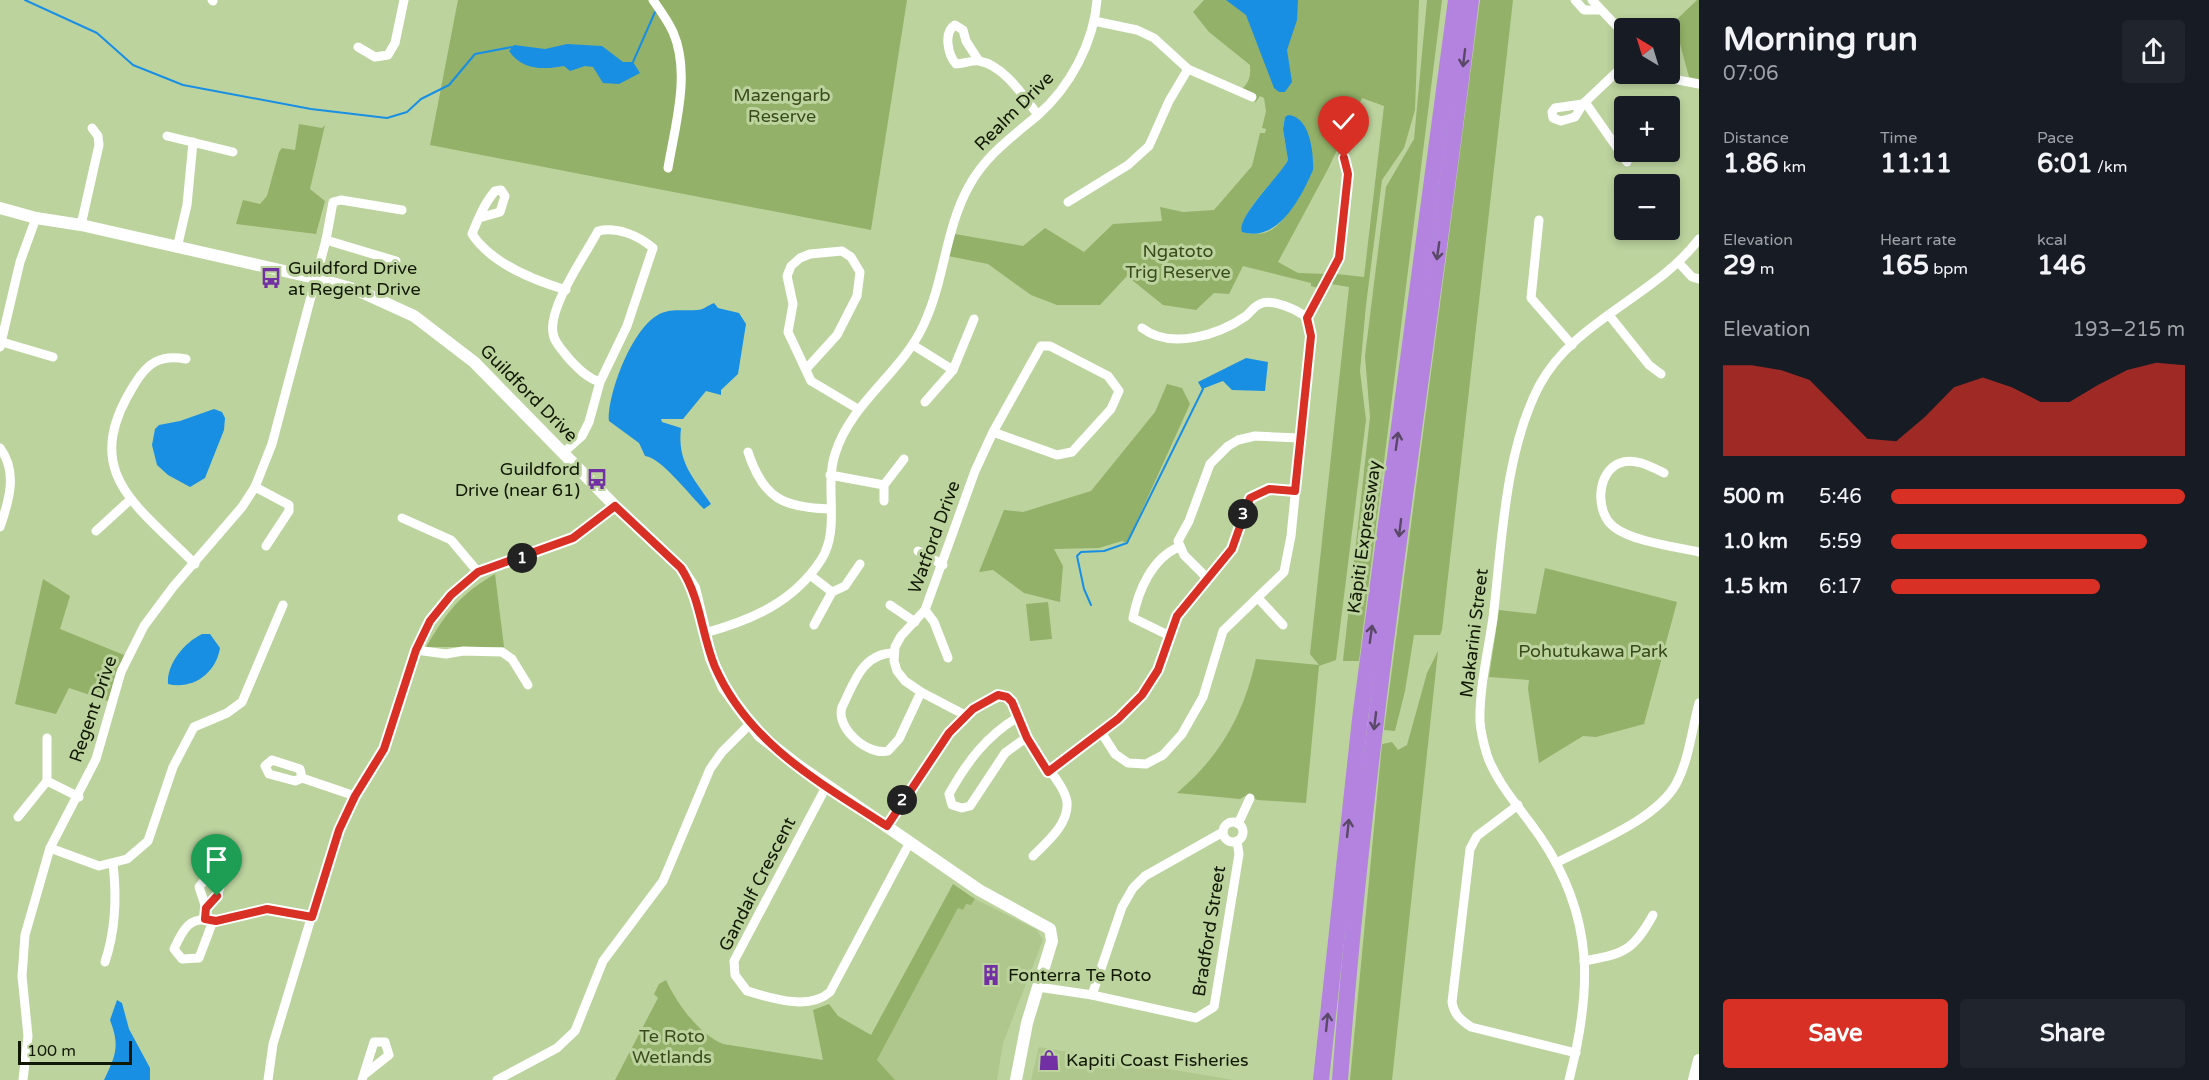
<!DOCTYPE html>
<meta charset="utf-8">
<style>
:root{--surface:#171b24;--page:#20242c;--text:#f1f3f6;--muted:#9ea1a6;--accent:#d93025}
body{margin:0;font-family:"Varela Round",sans-serif;background:var(--page);color:var(--text);height:100vh;display:flex;flex-direction:column;font-size:22px;white-space:nowrap}
*{box-sizing:border-box;margin:0}
p{font-size:20px;color:var(--muted)}
.icon{flex:none;width:33px;height:33px;fill:none;stroke:currentColor;stroke-width:2;stroke-linecap:round;stroke-linejoin:round}
.map{position:relative;flex:1;overflow:hidden}
.details{display:flex;flex-direction:column;background:var(--surface);width:510px}
.details>*{flex:none}
.needle{width:39px;rotate:322deg}
.controls{position:absolute;left:1614px;top:18px;display:grid;gap:12px}
.controls a{display:grid;place-items:center;width:66px;height:66px;border-radius:6px;background:var(--surface);box-shadow:0 3px 9px #0003;font-size:30px}
.scale{position:absolute;left:18px;bottom:15px;width:114px;box-sizing:border-box;padding-left:6px;border:3px solid #111805;border-top:0;font-size:16px;line-height:21px;white-space:nowrap;color:#111805;-webkit-text-stroke:4px #bcd39e;paint-order:stroke}
.pin{position:absolute;display:grid;place-items:center;width:51px;height:51px;color:#fff;margin:-62px -26px;border-radius:50% 50% 50% 0;rotate:-45deg;box-shadow:0 0 6px #0007}
.pin .icon{rotate:45deg}
.km{position:absolute;width:30px;height:30px;margin:-15px;border-radius:50%;background:#222;color:#fff;font-size:16px;line-height:30px;text-align:center}
.round{display:grid;place-items:center;flex:none;width:63px;height:63px;border-radius:6px;background:var(--page)}
.headline{display:flex;align-items:center;justify-content:space-between;height:102px;padding:0 24px}
h1{font-size:33px;font-weight:700;line-height:45px}
.metrics{display:grid;grid-template-columns:repeat(3,1fr);gap:9px;height:102px;padding:6px 24px}
.metrics div{display:grid;align-content:center}
.metrics b{font-size:26px;font-weight:700}
.metrics small{font-size:16px;font-weight:400}
.metrics p{font-size:16px}
.chart{height:168px;padding:12px 24px}
.chart p{display:flex;justify-content:space-between}
.chart svg{width:100%;height:108px;margin-top:6px;fill:var(--accent);opacity:.7}
.primary-button{display:flex;gap:12px;margin-top:auto;padding:12px 24px}
.primary-button a{flex:1;height:69px;border-radius:6px;background:var(--accent);color:#fff;font-size:24px;font-weight:700;line-height:69px;text-align:center}
.primary-button a+a{background:var(--page);color:var(--text)}
ul{padding:0 24px;list-style:none;font-size:20px}
li{display:grid;grid-template-columns:96px 72px 1fr;align-items:center;height:45px}
li i{height:15px;border-radius:8px;background:var(--accent)}
main{display:flex;flex:1;min-height:0}
.map>svg:first-child{display:block}
.built{fill:#afc78d}
.green{fill:#93b168;fill-rule:evenodd}
.water{fill:#198fe4}
.lines{fill:none;stroke-linecap:round;stroke-linejoin:round}
.stream{stroke:#198fe4;stroke-width:2}
.street{stroke:#fff;stroke-width:9}
.secondary{stroke:#fff;stroke-width:12}
.highway{stroke:#b383df;stroke-width:16}
.oneway{stroke:#5a4867}
.route-casing{stroke:#fff;stroke-width:12}
.route{stroke:#d93025;stroke-width:8}
.labels{text-anchor:middle;dominant-baseline:central;stroke-width:6;stroke-linejoin:round;paint-order:stroke}
.park-label{font-size:18px;fill:#394b1b;stroke:#bcd39e}
.street-label{font-size:18px;fill:#111805;stroke:#bcd39e}
.poi-label{font-size:18px;fill:#111805;stroke:#bcd39e;text-anchor:start}
</style>
<main>
<div class="map">
<svg width="1699" height="1080" viewBox="0 0 1699 1080">
<rect width="100%" height="100%" fill="#bcd39e"/>
<g class="built">
<path d="M975,899L1037,930L1043,940L1003,1043L997,1080H895L877,1060L958,908L966,904L971,905Z"/>
<path d="M1039,1047L1233,1080H1031Z"/>
</g>
<g class="green">
<path d="M458,0H907L871,230L430,145Z"/>
<path d="M1204,0H1419L1415,110L1404,148L1382,180L1366,305L1360,371L1366,420L1336,660L1319,666L1306,803L1258,800L1245,796L1240,799L1177,793C1221,755 1243,716 1256,659L1319,665L1310,654L1349,287L1331,284L1337,274L1364,277L1384,106L1362,98L1328,169L1278,262L1298,273L1327,274L1318,288L1311,286V283L1243,266L1229,294L1214,293L1196,310L1163,305L1127,276L1100,305H1057L1031,295L988,264L948,256L955,234L1023,246L1045,228L1084,252L1113,224L1162,221L1160,207L1183,212L1214,210L1252,166L1260,133H1265L1266,129L1262,128L1266,111L1264,98L1260,96L1255,103L1256,95L1240,91C1249,83 1251,77 1250,65L1209,32L1193,12ZM1288,115C1299,129 1311,142 1313,160C1315,177 1288,218 1274,228C1265,235 1253,235 1242,232C1240,209 1278,181 1288,160L1283,129L1285,117Z"/>
<path d="M1427,0H1442L1359,661H1343L1370,417L1365,356L1386,187L1414,139Z"/>
<path d="M1480,0H1513L1442,630L1440,635H1414L1405,691L1395,731L1384,730Z"/>
<path d="M1697,0H1699V79L1689,77L1674,22Z"/>
<path d="M299,124L322,128L325,125L310,189L325,201L316,234L236,224L243,200L260,204L267,196L279,152L282,148L295,150Z"/>
<path d="M1167,384L1182,388L1190,404L1127,543L1122,541L1099,548L1054,549L1063,566L1060,602L1024,593L993,570L979,572L1004,510L1023,512L1091,491L1155,412Z"/>
<path d="M1545,568L1677,602L1644,724L1596,737L1583,736L1539,763L1528,689L1529,680L1489,677L1499,610L1536,614Z"/>
<path d="M495,574L504,647H426C446,613 460,594 495,574Z"/>
<path d="M43,579L70,596L60,629L124,655L108,701L69,688L56,714L15,704Z"/>
<path d="M1048,602L1052,639L1030,641L1026,604Z"/>
<path d="M1438,651L1392,1080H1350L1382,744L1392,742L1398,750L1407,745L1427,673Z"/>
<path d="M953,884L975,899L971,905L966,904L963,910L958,908L877,1060L895,1080H615L658,998L654,994L659,984L666,980C677,1004 699,1034 723,1044L823,1060L813,1010L829,1004L838,1016L871,1035Z"/>
</g>
<g class="water">
<path d="M1226,0H1298L1297,20L1287,50L1292,82L1285,92H1279L1274,88L1246,15Z"/>
<path d="M567,44L602,46L623,62H633L640,73L619,84L603,83L593,67L585,66L570,71L564,66C543,70 522,70 509,51L514,45L545,49Z"/>
<path d="M1288,115C1310,116 1314,154 1313,170C1301,198 1278,243 1242,232C1236,217 1280,176 1288,160L1283,129L1285,117Z"/>
<path d="M714,303L718,308L739,313L746,324L738,374L721,390V395L706,391L683,419H661L662,422L681,428C677,462 693,477 711,504L704,509C690,496 662,458 645,456L639,443L609,421C607,393 635,319 665,312C674,309 687,311 697,310C704,310 708,305 714,303Z"/>
<path d="M1246,358L1268,362L1265,391L1232,390L1223,381L1202,389L1198,382Z"/>
<path d="M214,409L222,412L225,418L224,430L205,478L190,487L168,475L157,465L152,445L155,429L159,425L180,421Z"/>
<path d="M202,634H210L220,648C216,673 193,690 168,684C166,664 185,642 202,634Z"/>
<path d="M117,1000L122,1003L129,1029L150,1068V1080H104C116,1055 120,1046 110,1020Z"/>
</g>
<g class="lines">
<g class="stream">
<path d="M25,0L97,33L133,65L183,85L311,109L387,118L407,112L421,99L449,85L475,54L512,47"/>
<path d="M633,62L655,12"/>
<path d="M1091,605L1084,589L1077,556L1081,552L1104,551L1127,543L1203,389"/>
</g>
<g class="street">
<path d="M212,0L213,1"/>
<path d="M653,0C660,10 668,21 673,32C691,73 675,126 668,168"/>
<path d="M1575,0L1584,10H1601"/>
<path d="M1592,0L1624,34"/>
<path d="M1094,21L1137,30L1154,38L1188,69L1252,97"/>
<path d="M358,47L375,57L388,55L395,43L404,0"/>
<path d="M979,61L966,41L963,30L955,25C943,32 948,55 956,64C963,64 972,60 979,61C1004,65 1024,97 1038,115"/>
<path d="M1666,74L1678,80L1699,84"/>
<path d="M1585,102L1627,162"/>
<path d="M1583,104L1555,108L1552,112L1553,118L1561,121L1575,117L1583,104L1624,65"/>
<path d="M167,136L233,152"/>
<path d="M1068,202L1128,165L1149,146L1169,101L1188,69"/>
<path d="M479,218L500,212L505,196L501,190L495,191C484,204 478,219 472,234C492,264 533,280 566,290"/>
<path d="M1539,220L1531,298L1572,345"/>
<path d="M81,225L99,145L98,136L92,128"/>
<path d="M326,240L396,261"/>
<path d="M177,248L187,205L193,142"/>
<path d="M1678,262L1692,277L1699,279"/>
<path d="M1609,315L1649,365L1661,374"/>
<path d="M1307,318L1339,258L1348,174L1344,158"/>
<path d="M2,342L53,357"/>
<path d="M913,345L953,370"/>
<path d="M0,347L20,262L36,218"/>
<path d="M186,359C160,354 147,363 134,385C79,473 136,504 195,564"/>
<path d="M807,368L837,335L857,296L860,272L851,257L842,251L810,254L800,258L791,266L787,276L793,304L788,332L811,381L858,409"/>
<path d="M925,402L953,370L974,319"/>
<path d="M0,448C18,472 9,501 0,527"/>
<path d="M748,452C763,498 783,508 830,509"/>
<path d="M563,453L582,436L589,422L600,382L627,326L653,248C639,236 617,226 598,231C586,254 548,307 553,333C554,343 564,352 570,360C579,369 587,378 600,382"/>
<path d="M1664,473C1652,467 1634,457 1620,463C1596,472 1595,513 1614,527C1631,541 1676,547 1699,552"/>
<path d="M830,475L884,485"/>
<path d="M255,487L289,505V511L266,546"/>
<path d="M884,501V485L904,459"/>
<path d="M402,518L451,540L478,572"/>
<path d="M96,531L131,499"/>
<path d="M918,551L943,565"/>
<path d="M810,575L832,592"/>
<path d="M1207,578L1184,555L1178,541L1189,521L1210,464L1228,446L1238,440L1255,436L1299,438"/>
<path d="M1258,598L1283,625"/>
<path d="M890,605L915,622"/>
<path d="M925,610L934,622L948,658"/>
<path d="M814,625L832,592L845,586L860,564"/>
<path d="M705,633C751,620 793,603 821,560C841,529 824,488 835,454C851,402 902,373 924,324C945,279 945,229 969,186C986,155 1012,137 1038,115C1070,87 1094,42 1097,0"/>
<path d="M1170,636L1133,618C1138,591 1152,558 1179,547"/>
<path d="M416,650L446,654L463,651L502,652L512,659L528,685"/>
<path d="M894,653C862,653 854,683 842,707C835,728 868,756 888,751L899,739L921,692"/>
<path d="M965,715L921,692L905,681L897,671L894,661L895,647L901,636L925,610L975,471L993,432L1041,346H1050L1108,376L1119,391L1111,409L1072,452L1057,455L993,432"/>
<path d="M1018,717C986,736 967,762 949,794L952,805L962,808L970,806L1005,753L1027,737"/>
<path d="M1101,732L1115,754L1128,763L1146,764L1163,755L1182,734L1203,697L1223,631L1284,572L1291,536L1311,336L1307,318C1298,310 1272,298 1260,304C1254,306 1251,312 1246,316C1219,335 1171,350 1142,328"/>
<path d="M47,738V781L79,797"/>
<path d="M1048,772L1129,710L1142,695L1157,670L1177,616L1232,549L1250,498L1269,489L1295,491"/>
<path d="M302,778L300,769L272,760L265,766L269,774L295,781L302,778L355,796"/>
<path d="M827,785L734,961L735,975L747,991C771,998 809,1011 830,992L910,842"/>
<path d="M1518,805L1477,836L1470,849L1452,1002C1454,1015 1461,1020 1471,1027L1576,1053"/>
<path d="M18,817L47,781"/>
<circle cx="1233" cy="832" r="10"/>
<path d="M1238,824L1250,798"/>
<path d="M887,826L949,733L973,709L1003,695C1018,702 1020,725 1027,738C1036,756 1065,784 1067,802C1069,824 1047,842 1033,856"/>
<path d="M50,848L99,866L127,859L148,841L173,767L194,727L227,713L242,702L283,605"/>
<path d="M1556,863C1592,844 1656,820 1676,784C1689,760 1692,729 1699,703"/>
<path d="M204,918L206,908L199,887L203,882L212,880L220,887L217,896L206,908"/>
<path d="M213,921C190,915 183,929 174,949L182,959L199,958L213,921L267,909L312,917"/>
<path d="M1584,961C1624,954 1633,951 1653,915"/>
<path d="M105,962C116,929 117,898 113,864"/>
<path d="M1038,987L1092,995L1196,1018L1214,1007L1239,854L1237,841"/>
<path d="M1092,995L1122,907L1133,888L1145,876L1223,832"/>
<path d="M23,1080L28,1036L22,976L25,935L50,848L96,759L121,672L144,626L173,587L242,507L255,487L272,444L326,240L333,202L341,200L402,210"/>
<path d="M268,1080L273,1044L332,849L355,796L384,749L416,650L430,621L451,595L478,572L573,539L615,506"/>
<path d="M362,1080L374,1042H385L389,1055L365,1074"/>
<path d="M497,1080L557,1048L575,1031L603,961L663,881L710,769L722,752L750,724"/>
<path d="M1569,1080C1592,991 1595,918 1541,838C1523,811 1498,786 1487,755C1484,745 1481,733 1480,722C1479,689 1488,652 1493,618C1502,544 1504,454 1539,386C1574,320 1655,297 1699,239"/>
</g>
<g class="secondary">
<path d="M0,208L36,218L81,225L315,278L357,290L414,316L474,362L615,506L681,568L694,588L711,658L724,688L759,735L799,766L979,890L1050,929L1052,941L1027,1023L1016,1080"/>
<path d="M1694,1080L1699,1060"/>
</g>
<g class="highway">
<path d="M1321,1080L1360,719L1456,0"/>
<path d="M1340,1080C1367,718 1427,360 1471,0"/>
</g>
</g>
<defs><path id="oneway-shaft" d="M-6 0H5M1.5-3L5.5 0L1.5 3" fill="none" stroke-width="1.6" stroke-linecap="round" stroke-linejoin="round" transform="scale(1.5)"/></defs>
<g class="oneway">
<use href="#oneway-shaft" transform="translate(1464 58) rotate(97)"/>
<use href="#oneway-shaft" transform="translate(1438 251) rotate(98)"/>
<use href="#oneway-shaft" transform="translate(1397 441) rotate(-82)"/>
<use href="#oneway-shaft" transform="translate(1400 528) rotate(97)"/>
<use href="#oneway-shaft" transform="translate(1371 634) rotate(-82)"/>
<use href="#oneway-shaft" transform="translate(1375 721) rotate(97)"/>
<use href="#oneway-shaft" transform="translate(1348 828) rotate(-84)"/>
<use href="#oneway-shaft" transform="translate(1327 1022) rotate(-84)"/>
</g>
<g class="lines">
<defs>
<path id="route" d="M217,896L206,908L205,919L216,921L267,909L312,917L339,830L355,796L384,749L416,650L430,621L451,595L478,572L573,538L615,506L681,568C701,599 701,633 715,667C749,744 819,782 887,826L949,733L973,709L998,695L1007,697L1012,702L1027,738L1048,772L1118,719L1142,695L1158,670L1177,616L1232,549L1250,498L1269,489L1295,491L1311,336L1307,318L1339,258L1348,174L1344,158"/>
</defs>
<use href="#route" class="route-casing"/>
<use href="#route" class="route"/>
</g>
<defs>
<symbol id="bus-bare" viewBox="-9 -9 18 18"><path d="M-5-6H5V4H4V6H2V4H-2V6H-4V4H-5ZM-3.5-4V0h7V-4ZM-3.5 1.2v1.5H-2V1.2ZM2 1.2v1.5H3.5V1.2Z" fill="#7330a4" stroke="#bcd39e" stroke-width="2.5" paint-order="stroke"/></symbol>
<symbol id="building-bare" viewBox="-9 -9 18 18"><path d="M-4-6H4V6H1V3H-1V6H-4ZM-2.5-4.3h1.7v1.8h-1.7ZM.8-4.3h1.7v1.8H.8ZM-2.5-1h1.7V.8h-1.7ZM.8-1h1.7V.8H.8Z" fill="#7330a4" stroke="#bcd39e" stroke-width="2.5" paint-order="stroke"/></symbol>
<symbol id="shop-bare" viewBox="-9 -9 18 18"><path d="M-5-2.5h2.3a2.7 3.5 0 0 1 5.4 0H5L5.5 6h-11ZM-1.5-2.5h3a1.5 2.3 0 0 0-3 0Z" fill="#7330a4" stroke="#bcd39e" stroke-width="2.5" paint-order="stroke"/></symbol>
</defs>
<g fill-rule="evenodd">
<use href="#bus-bare" x="256" y="263" width="30" height="30"/>
<use href="#bus-bare" x="582" y="464" width="30" height="30"/>
<use href="#building-bare" x="976" y="960" width="30" height="30"/>
<use href="#shop-bare" x="1034" y="1045" width="30" height="30"/>
</g>
<g class="labels">
<g class="park-label">
<text x="782" y="95">Mazengarb<tspan x="782" dy="21">Reserve</tspan></text>
<text x="1178" y="251">Ngatoto<tspan x="1178" dy="21">Trig Reserve</tspan></text>
<text x="1593" y="651">Pohutukawa Park</text>
<text x="672" y="1036">Te Roto<tspan x="672" dy="21">Wetlands</tspan></text>
</g>
<g class="street-label">
<text transform="translate(1014 111) rotate(-45)">Realm Drive</text>
<text transform="translate(529 393) rotate(45)">Guildford Drive</text>
<text transform="translate(934 537) rotate(-70)">Watford Drive</text>
<text transform="translate(1364 537) rotate(-82)">Kāpiti Expressway</text>
<text transform="translate(1474 633) rotate(-83)">Makarini Street</text>
<text transform="translate(93 709) rotate(-71)">Regent Drive</text>
<text transform="translate(757 884) rotate(-63)">Gandalf Crescent</text>
<text transform="translate(1209 931) rotate(-81)">Bradford Street</text>
</g>
<g class="poi-label">
<text x="288" y="268">Guildford Drive<tspan x="288" dy="21">at Regent Drive</tspan></text>
<text x="580" y="469" text-anchor="end">Guildford<tspan x="580" dy="21">Drive (near 61)</tspan></text>
<text x="1008" y="975">Fonterra Te Roto</text>
<text x="1066" y="1060">Kapiti Coast Fisheries</text>
</g>
</g>
</svg>
<div class="controls">
<a><svg class="needle" viewBox="-14 -14 28 28"><path d="M0-13l5 13h-10z" fill="#e53935"/><path d="M0 13l5-13h-10z" fill="#9ea1a6"/></svg></a>
<a>+</a>
<a>−</a>
</div>
<div class="scale">100 m</div>
<div class="pin" style="left:217px;top:896px;background:#1e9e55"><svg class="icon" aria-label="arrive" viewBox="0 0 24 24"><path d="M6 21V4h12l-3 4 3 4H6"/></svg></div>
<div class="pin" style="left:1344px;top:158px;background:#d93025"><svg class="icon" aria-label="check" viewBox="0 0 24 24"><path d="M5 12l5 5 9-10"/></svg></div>
<b class="km" style="left:522px;top:558px">1</b>
<b class="km" style="left:902px;top:800px">2</b>
<b class="km" style="left:1243px;top:514px">3</b>
</div>
<section class="details">
<div class="headline"><div><h1>Morning run</h1><p>07:06</p></div><a class="round"><svg class="icon" aria-label="share" viewBox="0 0 24 24"><path d="M12 15V3M7 8l5-5 5 5M5 13v7h14v-7"/></svg></a></div>
<div class="metrics">
<div><p>Distance</p><b>1.86<small> km</small></b></div>
<div><p>Time</p><b>11:11</b></div>
<div><p>Pace</p><b>6:01<small> /km</small></b></div>
</div>
<div class="metrics">
<div><p>Elevation</p><b>29<small> m</small></b></div>
<div><p>Heart rate</p><b>165<small> bpm</small></b></div>
<div><p>kcal</p><b>146</b></div>
</div>
<div class="chart"><p><span>Elevation</span>193–215 m</p>
<svg viewBox="0 0 160 44" preserveAspectRatio="none"><path d="M0 44V7L10 7L20 9L30 13L40 25L50 37L60 38L70 28L80 16L90 12L100 16L110 22L120 22L130 15L140 9L150 6L160 7V44z"/></svg>
</div>
<ul>
<li><b>500 m</b>5:46<i style="width:100%"></i></li>
<li><b>1.0 km</b>5:59<i style="width:87%"></i></li>
<li><b>1.5 km</b>6:17<i style="width:71%"></i></li>
</ul>
<div class="primary-button"><a>Save</a><a>Share</a></div>
</section>
</main>
